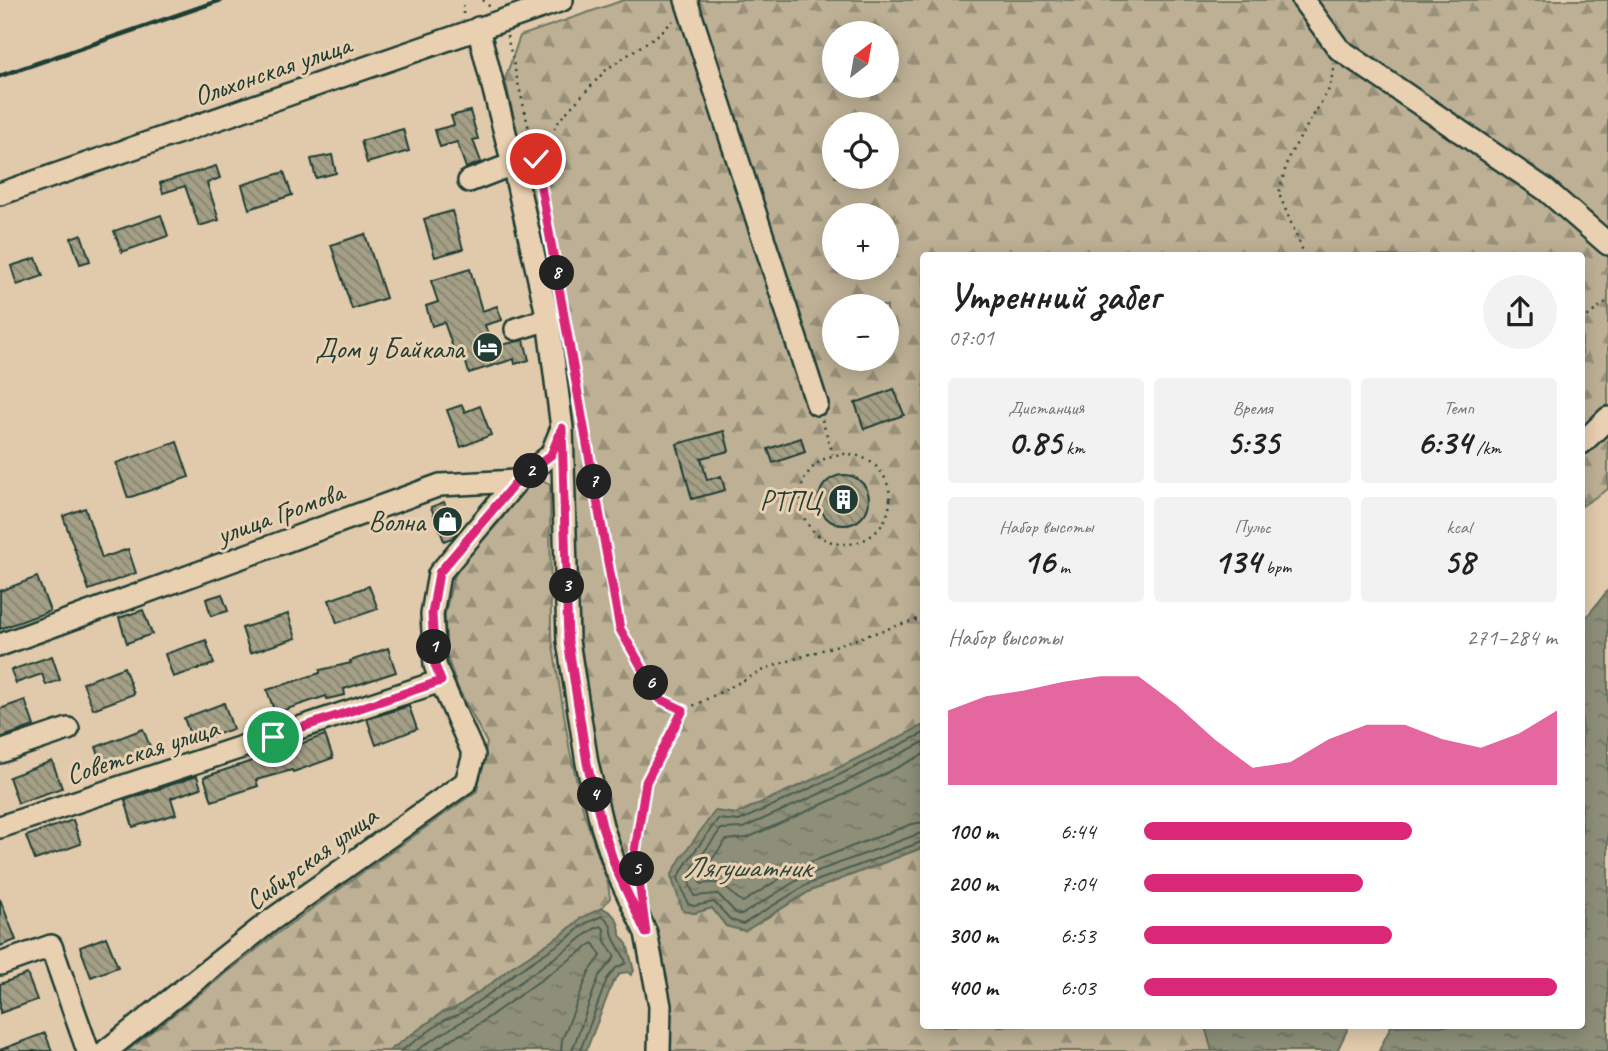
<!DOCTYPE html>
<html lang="ru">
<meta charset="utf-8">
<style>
:root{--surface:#fff;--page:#f2f2f2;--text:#222;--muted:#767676;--accent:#db2777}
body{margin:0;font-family:Caveat,sans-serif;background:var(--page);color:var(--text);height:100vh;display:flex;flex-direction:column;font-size:26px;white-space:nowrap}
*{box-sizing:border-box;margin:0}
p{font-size:23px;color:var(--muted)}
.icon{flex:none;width:38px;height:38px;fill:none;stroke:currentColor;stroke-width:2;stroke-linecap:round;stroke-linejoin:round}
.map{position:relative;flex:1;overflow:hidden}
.side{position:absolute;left:920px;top:252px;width:665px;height:777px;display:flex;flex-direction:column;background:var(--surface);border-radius:7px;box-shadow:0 4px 18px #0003}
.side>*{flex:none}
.needle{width:46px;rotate:31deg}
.tools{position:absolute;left:822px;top:21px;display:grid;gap:14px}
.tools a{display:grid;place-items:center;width:77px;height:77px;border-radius:50%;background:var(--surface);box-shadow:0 4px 18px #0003;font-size:35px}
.pin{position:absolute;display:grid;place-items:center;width:60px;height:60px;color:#fff;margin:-30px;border:4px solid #fff;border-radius:50%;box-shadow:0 2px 7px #0007}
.km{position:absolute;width:35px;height:35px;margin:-18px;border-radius:50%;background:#222;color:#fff;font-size:19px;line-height:35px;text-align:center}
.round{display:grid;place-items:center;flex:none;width:74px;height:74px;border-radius:37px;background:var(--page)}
.summary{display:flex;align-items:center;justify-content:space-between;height:119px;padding:0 28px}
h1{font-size:38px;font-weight:800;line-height:52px}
.metrics{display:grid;grid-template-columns:repeat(3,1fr);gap:10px;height:119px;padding:7px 28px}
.metrics div{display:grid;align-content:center;border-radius:7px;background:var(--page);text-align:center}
.metrics b{font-size:35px;font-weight:800}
.metrics small{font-size:19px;font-weight:400}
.metrics p{font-size:19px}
.chart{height:196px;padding:14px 28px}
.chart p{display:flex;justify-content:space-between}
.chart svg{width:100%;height:126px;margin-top:7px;fill:var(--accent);opacity:.7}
ul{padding:0 28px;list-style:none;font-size:23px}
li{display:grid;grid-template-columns:112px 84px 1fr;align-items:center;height:52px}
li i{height:18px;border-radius:9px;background:var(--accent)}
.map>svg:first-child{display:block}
.forest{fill:url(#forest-firs);stroke:#6e7664;stroke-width:2;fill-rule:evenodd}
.water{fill:url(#water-ripples);stroke:#626e5d;stroke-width:2}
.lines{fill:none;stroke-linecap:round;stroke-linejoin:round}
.shore{stroke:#4b5e50;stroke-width:2}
.building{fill:url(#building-back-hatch);stroke:#1f3d34;stroke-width:2}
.minor-casing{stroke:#1f3d34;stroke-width:26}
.path{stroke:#1f3d34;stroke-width:2.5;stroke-dasharray:2 5;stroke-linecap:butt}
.minor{stroke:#e8d0b0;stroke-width:21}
.rail{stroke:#1f3d34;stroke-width:4.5}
.route-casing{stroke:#fff;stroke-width:14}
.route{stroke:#db2777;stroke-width:9}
.labels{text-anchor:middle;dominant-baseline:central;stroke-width:6;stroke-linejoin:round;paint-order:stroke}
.street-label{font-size:28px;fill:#1f3d34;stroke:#e8d0b0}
.poi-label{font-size:28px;fill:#1f3d34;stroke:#e8d0b0;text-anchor:end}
.water-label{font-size:30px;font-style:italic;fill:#30493e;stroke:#e8d0b0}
</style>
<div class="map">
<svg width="1608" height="1051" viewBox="0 0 1608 1051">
<defs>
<pattern id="forest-firs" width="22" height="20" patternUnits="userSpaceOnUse" patternTransform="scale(1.75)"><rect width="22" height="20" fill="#bdb095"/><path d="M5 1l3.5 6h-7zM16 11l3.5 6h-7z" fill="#99907a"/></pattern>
<pattern id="water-ripples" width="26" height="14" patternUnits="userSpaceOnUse" patternTransform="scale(1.75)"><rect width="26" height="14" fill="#8e8f79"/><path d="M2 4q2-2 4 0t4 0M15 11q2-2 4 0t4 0" fill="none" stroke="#737664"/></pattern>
<pattern id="building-back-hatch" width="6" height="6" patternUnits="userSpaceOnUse" patternTransform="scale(1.75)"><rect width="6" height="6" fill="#a49f86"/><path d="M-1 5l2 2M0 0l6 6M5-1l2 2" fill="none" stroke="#85836e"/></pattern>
</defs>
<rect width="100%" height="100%" fill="#e0caab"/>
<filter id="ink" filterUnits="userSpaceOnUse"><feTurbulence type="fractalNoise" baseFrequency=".0143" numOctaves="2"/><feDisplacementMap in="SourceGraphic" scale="14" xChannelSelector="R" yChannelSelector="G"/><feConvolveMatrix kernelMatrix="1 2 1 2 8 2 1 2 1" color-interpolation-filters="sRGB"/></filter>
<g filter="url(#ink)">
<g class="forest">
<path d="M624,0H1608V489L1582,506V256H924V725L830,772L736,814L715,811L694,913L712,908L726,926L745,931L810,891L924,847V1026H1205L1212,1051H668L625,866L598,763L580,638L573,429L558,313L505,79L520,36ZM835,33H887V86H835ZM835,124H887V177H835ZM835,215H887V268H835ZM835,306H887V359H835Z"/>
<path d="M538,478L550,484L551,633L570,752L584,813L608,884L610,898L602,908L581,918L564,933L510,968L492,983L454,1009L443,1012L389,1051H127L275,935L477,791L487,743L458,688L446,654L445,614L453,579L462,564L501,520L522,490Z"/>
</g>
<g class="water">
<path d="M1608,590V1051H1379L1391,1026H1582V623Z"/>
<path d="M924,725V847L810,891L745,931L726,926L712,908L694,913L683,911L671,876L681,858L715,811L736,814L830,772Z"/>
<path d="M602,908C615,913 620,922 620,935L627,944L634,971L631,975L628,972L621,973L613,982L586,1051H389L443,1012L454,1009L492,983L510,968L564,933L581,918Z"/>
<path d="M1205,1026H1349L1337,1051H1212Z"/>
</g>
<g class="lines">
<g class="shore">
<path d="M924,733L833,778L739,821L718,819L687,862L678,878L688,904L694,906L714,902L731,920L743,924L808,884L924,841"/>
<path d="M924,742L837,786L743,828L721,829L694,866L688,879L694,896L718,894L736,913L741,915L804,876L924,832"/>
<path d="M924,754L841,796L747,838L726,840L703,872L699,881L702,884C727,879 726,892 743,902L800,866L912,824L924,822"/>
<path d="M401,1051L446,1019L458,1015L496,989L515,973L568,938L584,924L602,916C611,922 611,926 613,936C615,944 623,951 626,963L616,968L607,979L580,1051"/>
<path d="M416,1051C443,1032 471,1017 498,998C522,981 545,964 570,947C581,940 588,930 601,926L604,929L605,941L615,957L599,976L572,1051"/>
<path d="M434,1051L454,1037L469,1031L593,943L601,956L589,972L562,1040L561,1051"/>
</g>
</g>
<g class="building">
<path d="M470,111L478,139L473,140L481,162L466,168L457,142L440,147L435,130L454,125L451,116Z"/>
<path d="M403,129L409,151L367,163L361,141Z"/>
<path d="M332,155L336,173L316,178L311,159Z"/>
<path d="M216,166L220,178L207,183L219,220L199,226L185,186L163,193L160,183Z"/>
<path d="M284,172L292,195L249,209L242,185Z"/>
<path d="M452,211L463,249L435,257L424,219Z"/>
<path d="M161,215L168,236L122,252L114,231Z"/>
<path d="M81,234L90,261L80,264L71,238Z"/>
<path d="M365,234L386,298L352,309L331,245Z"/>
<path d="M36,258L43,276L17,285L11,266Z"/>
<path d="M470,269L482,311L497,306L502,320L485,325L492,347L524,340L529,360L515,364L514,359L469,373L464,356L457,359L444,322L432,326L426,306L438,302L431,281Z"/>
<path d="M894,389L904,415L864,429L855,403Z"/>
<path d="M462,405L465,412L480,406L491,435L461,447L447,410Z"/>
<path d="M724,431L729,451L701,458L707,480L721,476L725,490L692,499L677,444Z"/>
<path d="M801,438L805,452L773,463L768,449Z"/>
<path d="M177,442L189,477L128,498L116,463Z"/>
<circle cx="844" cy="500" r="25"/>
<path d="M444,502L456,533L452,538L444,541L431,507Z"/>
<path d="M85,508L102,558L128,549L136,573L89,590L63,516Z"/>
<path d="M37,577L50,611L0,629V591Z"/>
<path d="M369,586L378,609L337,623L329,600Z"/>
<path d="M222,594L228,611L211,616L206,599Z"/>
<path d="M143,610L152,634L127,643L119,618Z"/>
<path d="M288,614L296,638L250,653L242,628Z"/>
<path d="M206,640L214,664L173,677L165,654Z"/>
<path d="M388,648L396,672L344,689L345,695L327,699L326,696L275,713L267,690L320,673V670L351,663L350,661Z"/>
<path d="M52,656L60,680L46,685L42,674L16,683L11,670Z"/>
<path d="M124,667L134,694L93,709L83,683Z"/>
<path d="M25,700L34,726L0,738V709Z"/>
<path d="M224,703L233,729L193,743L184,718Z"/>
<path d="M409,706L417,729L376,745L367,719Z"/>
<path d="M143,729L153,754L105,772L96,747Z"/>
<path d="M325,735L333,758L293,772L292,770L256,780L258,786L212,801L204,777L255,760V757L275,750V753Z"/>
<path d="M52,761L62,788L18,803L9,777Z"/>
<path d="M197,776L201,788L171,798L176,814L133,827L125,800Z"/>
<path d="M73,820L81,844L35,860L26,836Z"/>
<path d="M0,899L16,940L0,946Z"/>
<path d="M106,937L118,967L91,977L80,947Z"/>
<path d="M27,974L37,1000L0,1013V984Z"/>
<path d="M45,1033L52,1051H1L0,1050Z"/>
</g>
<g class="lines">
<defs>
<g id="minor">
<path d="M686,0L817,404"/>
<path d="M1303,0L1339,49L1546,190L1608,244"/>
<path d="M478,28L513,164L548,319L562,428L568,641L587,763L602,826L616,869L646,933L660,1006L659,1051"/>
<path d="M469,181L513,164"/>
<path d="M0,194L562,0"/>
<path d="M516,329L548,319"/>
<path d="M1582,443L1608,418"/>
<path d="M0,645L440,485L517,481L551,455L560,433"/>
<path d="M0,752L68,729"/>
<path d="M0,827L441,681L435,665L432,614L439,574L517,481"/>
<path d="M0,964L51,946L88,1051"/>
<path d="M106,1051L270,921L466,782L474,755L441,681"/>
</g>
</defs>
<use href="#minor" class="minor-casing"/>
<g class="path">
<path d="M483,0L490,7"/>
<path d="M463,14L464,0"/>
<path d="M507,36L536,159"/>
<path d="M1305,256L1279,194L1288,158L1329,89L1335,65"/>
<path d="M556,269L536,159L561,118L607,69L659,34L673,21"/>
<path d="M1582,321L1608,300"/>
<path d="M572,354L620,629L660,699L683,711"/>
<path d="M822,420L833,454"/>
<circle cx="845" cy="499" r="45"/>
<path d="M637,871L634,851L646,782L683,711L770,667L924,617"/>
</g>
<use href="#minor" class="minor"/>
<path class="rail" d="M0,76L221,0"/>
</g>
</g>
<g class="lines" filter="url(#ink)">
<defs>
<path id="route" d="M273,737L441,681L435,665L432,614L439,573L517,481L551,455L562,428L568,641L587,763L602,826L616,869L646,933L635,851L646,782L683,710L660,699L620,629L536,159"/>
</defs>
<use href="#route" class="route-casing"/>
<use href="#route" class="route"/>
</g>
<defs>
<symbol id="hotel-disc" viewBox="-11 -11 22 22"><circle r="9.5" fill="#1f3d34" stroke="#e8d0b0"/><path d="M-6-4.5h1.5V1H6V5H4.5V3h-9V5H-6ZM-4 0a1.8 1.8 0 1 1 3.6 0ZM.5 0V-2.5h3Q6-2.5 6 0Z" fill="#fff"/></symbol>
<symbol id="building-disc" viewBox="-11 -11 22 22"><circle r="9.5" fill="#1f3d34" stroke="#e8d0b0"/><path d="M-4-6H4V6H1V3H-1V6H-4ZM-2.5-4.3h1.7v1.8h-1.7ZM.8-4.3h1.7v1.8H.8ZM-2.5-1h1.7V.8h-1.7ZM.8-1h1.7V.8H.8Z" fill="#fff"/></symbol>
<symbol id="shop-disc" viewBox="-11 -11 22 22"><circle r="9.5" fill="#1f3d34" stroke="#e8d0b0"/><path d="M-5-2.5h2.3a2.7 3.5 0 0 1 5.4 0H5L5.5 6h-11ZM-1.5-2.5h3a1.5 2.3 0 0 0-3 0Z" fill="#fff"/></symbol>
</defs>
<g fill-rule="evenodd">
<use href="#hotel-disc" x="470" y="330" width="35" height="35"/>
<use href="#building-disc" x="826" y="482" width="35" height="35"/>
<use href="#shop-disc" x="430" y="504" width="35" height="35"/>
</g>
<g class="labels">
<g class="street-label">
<text transform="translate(272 70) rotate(-19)">Ольхонская улица</text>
<text transform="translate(280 513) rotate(-20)">улица Громова</text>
<text transform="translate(142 751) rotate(-18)">Советская улица</text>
<text transform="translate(311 858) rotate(-36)">Сибирская улица</text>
</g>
<g class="poi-label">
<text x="464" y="348">Дом у Байкала</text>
<text x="821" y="500">РТПЦ</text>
<text x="425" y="521">Волна</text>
</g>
<g class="water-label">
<text x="747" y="867">Лягушатник</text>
</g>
</g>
</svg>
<div class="tools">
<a><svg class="needle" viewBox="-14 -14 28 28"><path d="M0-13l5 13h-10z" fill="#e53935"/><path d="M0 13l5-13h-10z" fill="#767676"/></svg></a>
<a><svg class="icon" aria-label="locate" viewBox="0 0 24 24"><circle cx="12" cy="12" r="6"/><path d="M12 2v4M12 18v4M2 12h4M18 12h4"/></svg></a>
<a>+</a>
<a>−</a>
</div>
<div class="pin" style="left:273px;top:737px;background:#1e9e55"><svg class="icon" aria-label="arrive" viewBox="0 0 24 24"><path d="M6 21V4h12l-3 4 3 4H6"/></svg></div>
<div class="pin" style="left:536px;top:159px;background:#d93025"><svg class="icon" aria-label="check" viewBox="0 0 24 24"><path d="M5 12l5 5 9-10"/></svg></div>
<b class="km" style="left:434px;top:647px">1</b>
<b class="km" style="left:531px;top:471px">2</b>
<b class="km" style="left:567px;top:586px">3</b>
<b class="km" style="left:595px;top:795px">4</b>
<b class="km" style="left:637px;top:869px">5</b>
<b class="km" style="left:651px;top:683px">6</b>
<b class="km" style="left:594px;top:482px">7</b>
<b class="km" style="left:557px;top:273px">8</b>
<section class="side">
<div class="summary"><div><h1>Утренний забег</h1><p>07:01</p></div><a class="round"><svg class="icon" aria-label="share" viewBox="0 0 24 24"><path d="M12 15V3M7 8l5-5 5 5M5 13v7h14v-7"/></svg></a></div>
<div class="metrics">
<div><p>Дистанция</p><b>0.85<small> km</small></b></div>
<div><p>Время</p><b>5:35</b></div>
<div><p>Темп</p><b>6:34<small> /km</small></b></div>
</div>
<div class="metrics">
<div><p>Набор высоты</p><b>16<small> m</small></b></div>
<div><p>Пульс</p><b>134<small> bpm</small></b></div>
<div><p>kcal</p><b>58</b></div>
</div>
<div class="chart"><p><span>Набор высоты</span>271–284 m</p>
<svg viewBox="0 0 160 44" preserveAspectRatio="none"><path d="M0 44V18L10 13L20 11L30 8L40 6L50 6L60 16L70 28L80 38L90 36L100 28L110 23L120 23L130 28L140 31L150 26L160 18V44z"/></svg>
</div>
<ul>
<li><b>100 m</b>6:44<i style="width:65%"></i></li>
<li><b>200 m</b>7:04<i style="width:53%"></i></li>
<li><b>300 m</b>6:53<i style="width:60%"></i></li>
<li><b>400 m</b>6:03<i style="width:100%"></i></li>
</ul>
</section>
</div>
